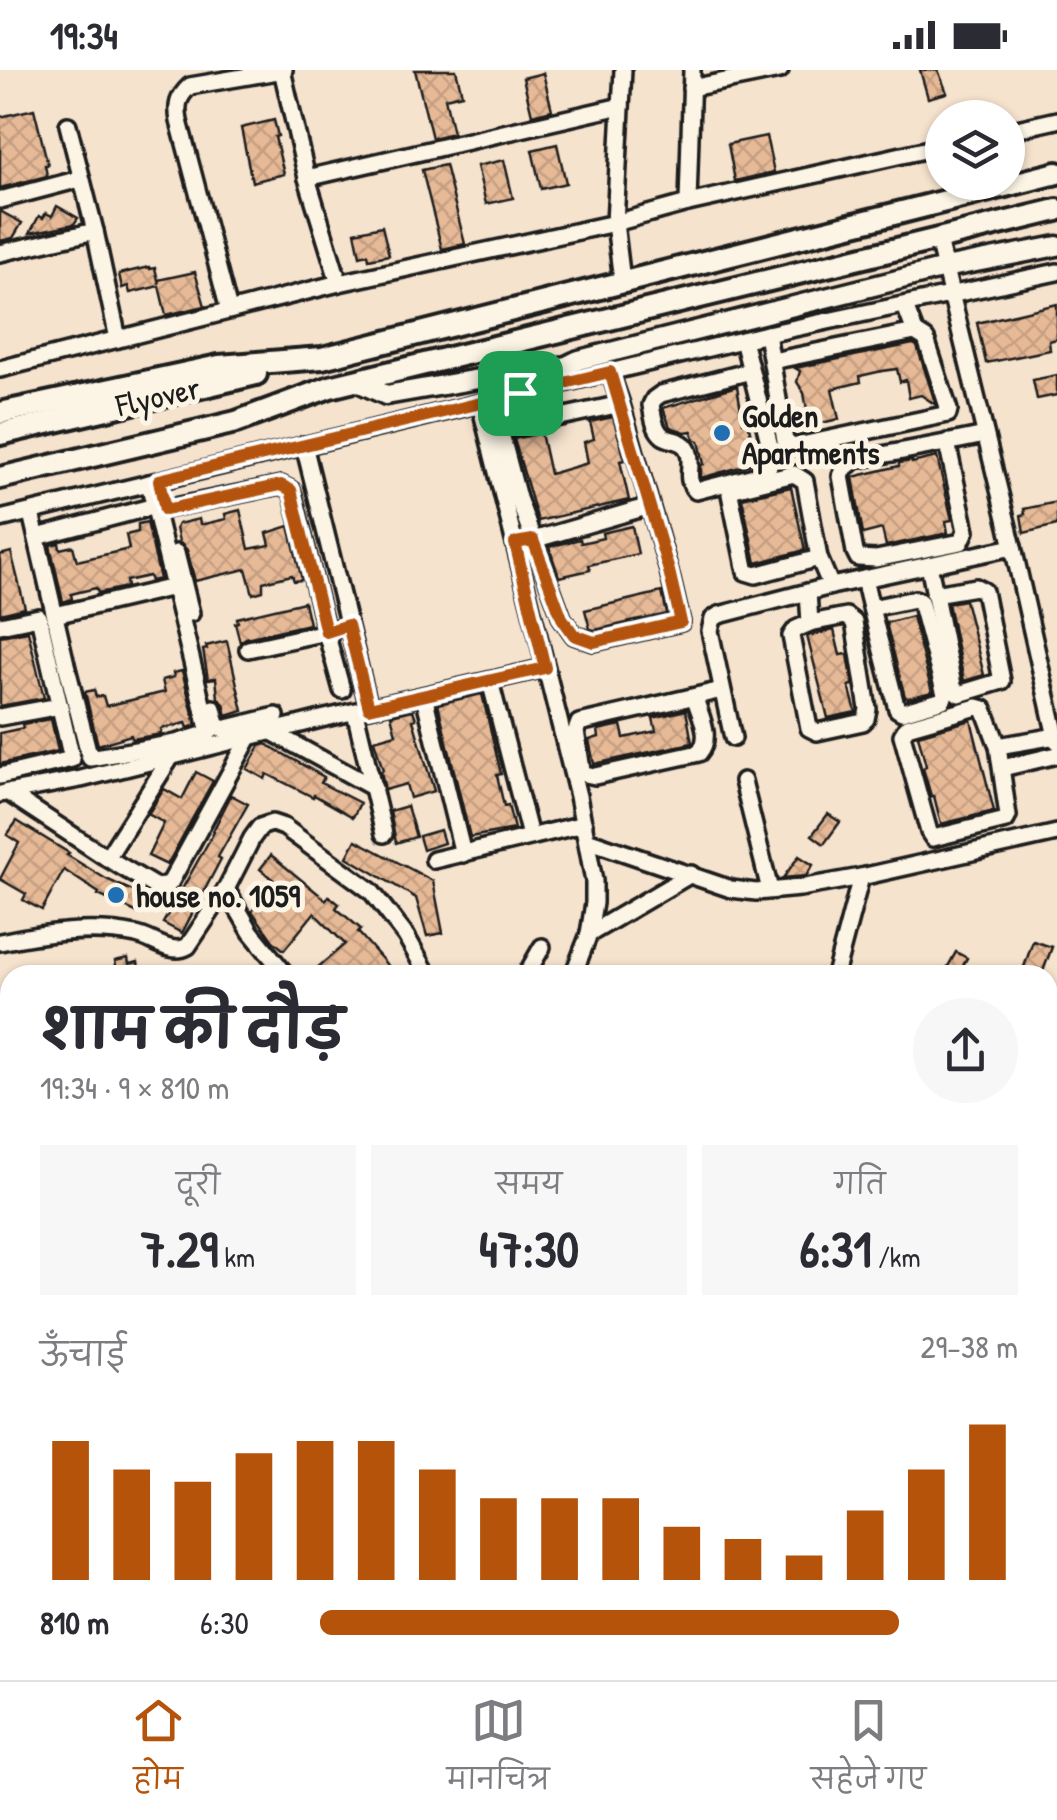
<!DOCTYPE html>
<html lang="hi">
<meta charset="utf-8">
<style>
:root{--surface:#fff;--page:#f7f7f7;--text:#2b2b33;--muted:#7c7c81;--line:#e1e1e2;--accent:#b45309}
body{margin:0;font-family:"Patrick Hand","Playpen Sans Deva",sans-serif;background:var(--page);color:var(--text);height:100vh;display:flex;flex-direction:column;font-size:38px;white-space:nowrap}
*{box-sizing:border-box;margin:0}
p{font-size:32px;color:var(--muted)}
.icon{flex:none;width:55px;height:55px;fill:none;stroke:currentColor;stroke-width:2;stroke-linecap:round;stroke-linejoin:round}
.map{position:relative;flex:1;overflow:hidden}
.sheet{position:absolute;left:0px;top:895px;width:1058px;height:715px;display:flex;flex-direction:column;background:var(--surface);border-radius:30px 30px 0 0;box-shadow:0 2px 8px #0004}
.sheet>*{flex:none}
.tools{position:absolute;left:925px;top:30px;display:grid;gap:20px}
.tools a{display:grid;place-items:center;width:100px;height:100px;border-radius:50%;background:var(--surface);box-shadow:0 2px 8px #0004;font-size:50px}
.pin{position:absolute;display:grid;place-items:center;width:85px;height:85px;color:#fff;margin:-42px;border-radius:20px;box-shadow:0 5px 15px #0006}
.round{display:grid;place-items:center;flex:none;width:105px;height:105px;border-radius:52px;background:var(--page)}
.head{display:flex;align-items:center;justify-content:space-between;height:170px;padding:0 40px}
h1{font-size:55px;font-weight:700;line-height:75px}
.figures{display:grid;grid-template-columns:repeat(3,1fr);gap:15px;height:170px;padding:10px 40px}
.figures div{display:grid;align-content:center;border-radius:0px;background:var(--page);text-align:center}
.figures b{font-size:50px;font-weight:700}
.figures small{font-size:28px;font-weight:400}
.figures p{font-size:28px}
.chart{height:280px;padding:20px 40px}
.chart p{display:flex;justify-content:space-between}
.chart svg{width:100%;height:180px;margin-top:10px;stroke:var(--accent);stroke-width:6}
ul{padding:0 40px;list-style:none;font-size:32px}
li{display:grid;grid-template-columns:160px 120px 1fr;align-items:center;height:75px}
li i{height:25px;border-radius:12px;background:var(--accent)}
.status{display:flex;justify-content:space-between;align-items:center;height:70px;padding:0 50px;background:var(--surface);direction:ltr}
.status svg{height:28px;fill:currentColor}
.tab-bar{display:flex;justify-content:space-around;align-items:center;height:140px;border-top:2px solid var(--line);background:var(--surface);font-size:28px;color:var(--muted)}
.tab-bar a{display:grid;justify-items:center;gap:5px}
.tab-bar .on{color:var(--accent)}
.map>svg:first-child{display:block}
.built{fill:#f2d7be}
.building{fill:url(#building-cross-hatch);stroke:#1c1c1c;stroke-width:2.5}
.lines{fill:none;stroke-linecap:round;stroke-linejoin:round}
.service-casing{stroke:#1c1c1c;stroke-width:15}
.minor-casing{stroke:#1c1c1c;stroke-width:22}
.tertiary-casing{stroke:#1c1c1c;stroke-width:25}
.secondary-casing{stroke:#1c1c1c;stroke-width:28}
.service{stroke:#fcf5e5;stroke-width:8}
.minor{stroke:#fcf5e5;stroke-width:15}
.tertiary{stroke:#fcf5e5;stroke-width:18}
.secondary{stroke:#fcf5e5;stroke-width:20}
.route-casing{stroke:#fff;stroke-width:20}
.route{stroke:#b45309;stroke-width:12}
.poi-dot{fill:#1f6fb2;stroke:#fcf5e5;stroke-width:4}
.labels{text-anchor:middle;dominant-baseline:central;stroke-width:10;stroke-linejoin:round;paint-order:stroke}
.street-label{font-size:32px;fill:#1c1c1c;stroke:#fcf5e5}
.poi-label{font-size:32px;font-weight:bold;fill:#1c1c1c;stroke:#fcf5e5;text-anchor:start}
</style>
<div class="status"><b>19:34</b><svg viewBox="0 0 49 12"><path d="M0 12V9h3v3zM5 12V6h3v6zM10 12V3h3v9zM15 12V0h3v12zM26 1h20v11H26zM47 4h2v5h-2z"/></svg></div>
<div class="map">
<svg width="1057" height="1610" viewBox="0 0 1057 1610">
<defs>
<pattern id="building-cross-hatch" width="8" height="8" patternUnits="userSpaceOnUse" patternTransform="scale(2.5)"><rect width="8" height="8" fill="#e7ba97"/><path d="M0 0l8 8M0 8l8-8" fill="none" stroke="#c69f82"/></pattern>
</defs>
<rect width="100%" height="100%" fill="#f6e3ce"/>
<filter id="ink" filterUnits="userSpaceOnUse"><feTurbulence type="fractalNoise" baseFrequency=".01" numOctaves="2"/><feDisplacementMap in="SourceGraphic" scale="20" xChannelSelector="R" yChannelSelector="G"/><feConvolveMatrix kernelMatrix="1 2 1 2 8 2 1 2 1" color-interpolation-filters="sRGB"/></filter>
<g filter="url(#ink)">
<g class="built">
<path d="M0,1190L10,1196V1489L0,1483Z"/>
<path d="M0,1485L10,1491V1588L0,1541Z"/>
<path d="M13,1600H199L216,1610H15Z"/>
</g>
<g class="building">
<path d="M415,0H456L462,24L445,28L453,63L432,68Z"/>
<path d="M920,0H938L947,23L928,28Z"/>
<path d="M543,3L552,40L532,45L523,8Z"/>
<path d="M34,39L48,95H45L47,106L0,118V47Z"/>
<path d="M274,50L278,66L275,67L284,104L252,112L241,58Z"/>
<path d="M766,66L774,102L735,111L728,74Z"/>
<path d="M557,74L566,113L541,119L532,80Z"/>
<path d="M504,90L513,128L486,134L477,96Z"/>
<path d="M445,95L465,174L442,179L422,100Z"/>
<path d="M57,136L78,148L74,154L30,163L39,146L43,148L46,143L52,146Z"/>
<path d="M0,141L22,153L13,168L0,171Z"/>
<path d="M382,156L389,185L369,189L368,184L360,186L355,162Z"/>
<path d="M149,197L150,199L155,198L159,214L158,210L195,202L205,236L166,245L159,216L130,223L128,216L122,218L119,204Z"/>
<path d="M1057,234V269L1049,271L1050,280L986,293L977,253Z"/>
<path d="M913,274L917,276L936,335L921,325L909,328L906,310L900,312L897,299L882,301L860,306L861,312L832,319L839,349L808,356L804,353L802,342L807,340L804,323L797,312L800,301L795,298Z"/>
<path d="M1057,305V325L1037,329L1033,310Z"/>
<path d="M737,316L743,352L748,351L751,366H748L753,387L756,386L758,392L701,408V395L704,394L699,371L694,369L692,361L685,362L670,357L663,338Z"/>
<path d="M613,347L625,390L620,391L629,430L538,451L514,369L541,363L550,404L588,393L584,372L594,369L590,352Z"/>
<path d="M937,387L952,450L946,451L948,463L886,476L882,459L863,464L853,407L899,396V393L912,391V393Z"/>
<path d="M791,417L805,480L756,493L742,428Z"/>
<path d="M1057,432V455L1024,463L1021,445L1025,444L1024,439Z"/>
<path d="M240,440L249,479L270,475L267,463L289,456L302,510L294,511L292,505L263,512V521L253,524L246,499L195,511L187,480L179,472L176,458L178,454L199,449L200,454H204L226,449L225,444Z"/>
<path d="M147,452L160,509L151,511L149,506L126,511L127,517L98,523L96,518L71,524L72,529L63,532L50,475L59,473L60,479L73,476L77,491L129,479L126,465L138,462V454Z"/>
<path d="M632,456L638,484L589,495L590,500L559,507L549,477L580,469L581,473L603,468L602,463Z"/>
<path d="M11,482L25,538L0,544V485Z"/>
<path d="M662,522L667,544L595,560L590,559L585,540Z"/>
<path d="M965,530L984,605L964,611L948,533Z"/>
<path d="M304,532L309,554L246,568L240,572L235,553L238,552L237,548Z"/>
<path d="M912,546L932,622L908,628L905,627L886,553Z"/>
<path d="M834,560L840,585L848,584L853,615L849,616L856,642L828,648L807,566Z"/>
<path d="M28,561L44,628L0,636V566Z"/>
<path d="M227,571L243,641L227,646L224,634L218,628L216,608L208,609L203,580L207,579L206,576Z"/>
<path d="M182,601L196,655L188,658L186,653L161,659L162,664L132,669L131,665L98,675L85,622L94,620L96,627L103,626L106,636L165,622L162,610L174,607L173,603Z"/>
<path d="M482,624L501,704L497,705L504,736L508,735L514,759L470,767L438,634Z"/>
<path d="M413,640L416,649L413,650L434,721L410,728L406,714L385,720L381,701L383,700L374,670L396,664L391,645Z"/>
<path d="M686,640L692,673L594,694L589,670L599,667L598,660L621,655L624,668L656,661L653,648Z"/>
<path d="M51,649L58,681L0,694V663L23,658L22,654Z"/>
<path d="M971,650L994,741L941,754L934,726H931L923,698L926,696L918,665Z"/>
<path d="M266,674L324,707L321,713L360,733L353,747L314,725L313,727L267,704L265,709L247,699L260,676Z"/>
<path d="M196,702L213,711L167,795L148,786L164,753L148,744L164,719L182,729Z"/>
<path d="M231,725L248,734L218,787L221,789L182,863L163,853L214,762L213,761Z"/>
<path d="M407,736L416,767L396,773L390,741Z"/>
<path d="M828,744L840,752L824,774L812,765Z"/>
<path d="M17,751L69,783L67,785L106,809L144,826L136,842L98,825L99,823L64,800L42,840L23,830L26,824L0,809L19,773L7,765Z"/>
<path d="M440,760L444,773L423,780L419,766Z"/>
<path d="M356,770L433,811L443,863L427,866L416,828L347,787Z"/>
<path d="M271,785L326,830L329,826L339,834L336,838L361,859L358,862L396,905H309L345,874L314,843L284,880L273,871L252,841L276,812L260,799Z"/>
<path d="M799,786L813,795L806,806L783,808Z"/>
<path d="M1033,871L1052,877L1042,904L1024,897Z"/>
<path d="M956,882L967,888L958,905H951L945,902Z"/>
<path d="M128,888L129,894L138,892L140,905H118L115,891Z"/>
</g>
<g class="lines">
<defs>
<g id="service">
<path d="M0,1201L10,1206"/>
<path d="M0,1474L10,1480"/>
<path d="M0,1521L1,1518L10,1509"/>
<path d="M0,1528L10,1575"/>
<path d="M15,1600L17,1610"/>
<path d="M180,1600L197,1610"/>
</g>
<g id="minor">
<path d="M282,0L307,108L339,213"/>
<path d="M691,18L780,0"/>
<path d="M68,55L95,161L118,269"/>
<path d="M1008,61L1057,50"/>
<path d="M307,108L621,36"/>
<path d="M0,130L80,109"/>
<path d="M688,133L692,0"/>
<path d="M938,170L1013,477L1057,671"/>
<path d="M0,183L95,161"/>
<path d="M622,211L615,153L623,0"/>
<path d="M229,240L179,51C176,35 178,27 190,16L284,0"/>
<path d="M767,264L785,371L792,377L948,344L949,340L926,269L915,262"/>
<path d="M743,270L770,376L769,397L762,404L696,421C684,409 693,397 689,383C685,369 672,372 663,366C654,359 653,345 651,335L654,329L661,324L751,301"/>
<path d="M772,291L915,262L905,236"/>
<path d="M0,299L339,213L615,153L688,133L942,76"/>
<path d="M610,302L621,334L500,360L518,428L562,548L574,565L594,572L681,552L669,501L621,334"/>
<path d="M480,334L578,726L594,811V833L589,864L573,905"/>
<path d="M947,372L966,461L961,472L876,489L858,488L855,482L841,406L845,398L855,390C898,382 942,374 985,365"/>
<path d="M304,375L369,638"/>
<path d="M165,439L281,415L291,420L293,425L326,562L348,555"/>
<path d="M31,443L66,594L90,688L176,673L209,663L149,413"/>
<path d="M0,449L767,264L1057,202"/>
<path d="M37,467L155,436"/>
<path d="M533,470L650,436"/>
<path d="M176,483L191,543"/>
<path d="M819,488L756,505L746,502L730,424L734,419L794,404L805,411L819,488L831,516"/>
<path d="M929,495L954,620L959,624L1002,611L984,521L976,517L934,524"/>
<path d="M864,509L871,538L915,529L920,531L945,624L943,630L902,642L897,639L871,538"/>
<path d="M808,522L810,553L796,559L791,566L809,658L817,662L863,652L866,649L868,639L854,552L846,546L810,553"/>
<path d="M55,545L174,517"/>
<path d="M0,555L39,547L72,689L0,706"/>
<path d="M248,579L326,562L342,620"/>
<path d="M490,611L530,766"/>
<path d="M424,626L463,784"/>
<path d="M695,628C700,646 713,667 699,683L595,706L585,704L582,700L576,661L579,653L722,620"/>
<path d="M977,637L984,639L998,676L1008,746L1006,750L933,768L929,762L902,665L907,657Z"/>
<path d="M213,638L218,658L223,659L276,646"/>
<path d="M355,642L384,764"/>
<path d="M0,647L60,636"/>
<path d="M270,661L374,718"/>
<path d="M733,668L710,561L713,549L719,545L831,516L1013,477"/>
<path d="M998,676L1056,666"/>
<path d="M1002,698L1057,685"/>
<path d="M743,711L770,820"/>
<path d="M7,722L107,788L154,816L160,817L170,813L250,666"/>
<path d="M0,724L81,709L321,649L545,598"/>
<path d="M587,770L731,819L756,822L800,818L861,807L1057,763"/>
<path d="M107,788L171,687"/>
<path d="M434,790L584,754"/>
<path d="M226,819L251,862L286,905"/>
<path d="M589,864L691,804"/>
<path d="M0,872C43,863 92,856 136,865C153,868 171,886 188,876L226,819L252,768L260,757L272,753L284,757L371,821L406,866L428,905"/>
<path d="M526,905L542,877"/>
<path d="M835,905L861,807"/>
<path d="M1048,989L1057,991"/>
<path d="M0,1045L10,1050"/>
<path d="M0,1177L10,1182"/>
<path d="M1048,1445H1057"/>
<path d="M1048,1577H1057"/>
<path d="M228,1600L242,1607L272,1610"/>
<path d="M309,1600L311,1610"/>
<path d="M749,1600L753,1610"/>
<path d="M859,1600L860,1610"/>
</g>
<path id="tertiary" d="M356,311L386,325L484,308C496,307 505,310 517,311C539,312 559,299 579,290L945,198L1057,176"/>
<g id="secondary">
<path d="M0,343L219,296L322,288L1057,103"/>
<path d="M0,364L256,304"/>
<path d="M0,408L236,352L330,317L1057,140"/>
</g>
</defs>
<use href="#service" class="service-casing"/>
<use href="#minor" class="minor-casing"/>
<use href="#tertiary" class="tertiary-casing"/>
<use href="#secondary" class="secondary-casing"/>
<use href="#service" class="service"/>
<use href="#minor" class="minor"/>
<use href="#tertiary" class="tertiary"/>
<use href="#secondary" class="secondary"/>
</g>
</g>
<g class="lines" filter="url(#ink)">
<defs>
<path id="route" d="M610,302L669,501L681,552L594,572L574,565L562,548L533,470L515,473L545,598L369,638L348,555L326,562L291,420L281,415L165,440L159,410Z"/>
</defs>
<use href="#route" class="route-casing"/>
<use href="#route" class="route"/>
</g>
<g class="poi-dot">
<circle cx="722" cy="363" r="10"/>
<circle cx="116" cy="825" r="10"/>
</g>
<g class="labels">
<g class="street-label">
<text transform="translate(158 326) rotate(-13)">Flyover</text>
</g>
<g class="poi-label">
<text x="742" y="345">Golden<tspan x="742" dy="37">Apartments</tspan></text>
<text x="136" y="825">house no. 1059</text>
</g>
</g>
</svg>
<div class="tools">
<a><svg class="icon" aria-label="layers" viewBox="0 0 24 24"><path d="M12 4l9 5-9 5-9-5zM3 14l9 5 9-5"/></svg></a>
</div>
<div class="pin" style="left:520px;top:323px;background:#1e9e55"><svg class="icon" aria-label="arrive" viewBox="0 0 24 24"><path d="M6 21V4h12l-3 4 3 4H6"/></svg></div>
<section class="sheet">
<div class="head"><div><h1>शाम की दौड़</h1><p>19:34 · 9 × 810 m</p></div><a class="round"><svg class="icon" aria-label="share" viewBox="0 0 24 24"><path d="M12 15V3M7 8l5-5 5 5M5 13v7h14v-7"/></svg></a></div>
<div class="figures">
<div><p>दूरी</p><b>7.29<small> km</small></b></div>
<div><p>समय</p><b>47:30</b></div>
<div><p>गति</p><b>6:31<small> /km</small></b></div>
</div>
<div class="chart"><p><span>ऊँचाई</span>29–38 m</p>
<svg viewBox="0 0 160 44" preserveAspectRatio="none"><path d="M5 44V10M15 44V17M25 44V20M35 44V13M45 44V10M55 44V10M65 44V17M75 44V24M85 44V24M95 44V24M105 44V31M115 44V34M125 44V38M135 44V27M145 44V17M155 44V6"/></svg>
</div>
<ul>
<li><b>810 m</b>6:30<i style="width:83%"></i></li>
</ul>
</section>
</div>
<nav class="tab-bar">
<a class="on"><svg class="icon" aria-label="home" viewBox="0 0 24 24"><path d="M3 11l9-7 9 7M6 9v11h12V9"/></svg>होम</a>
<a><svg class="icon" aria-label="map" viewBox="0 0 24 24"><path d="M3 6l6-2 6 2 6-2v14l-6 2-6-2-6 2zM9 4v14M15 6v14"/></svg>मानचित्र</a>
<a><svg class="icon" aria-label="saved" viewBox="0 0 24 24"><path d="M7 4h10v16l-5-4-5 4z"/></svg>सहेजे गए</a>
</nav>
